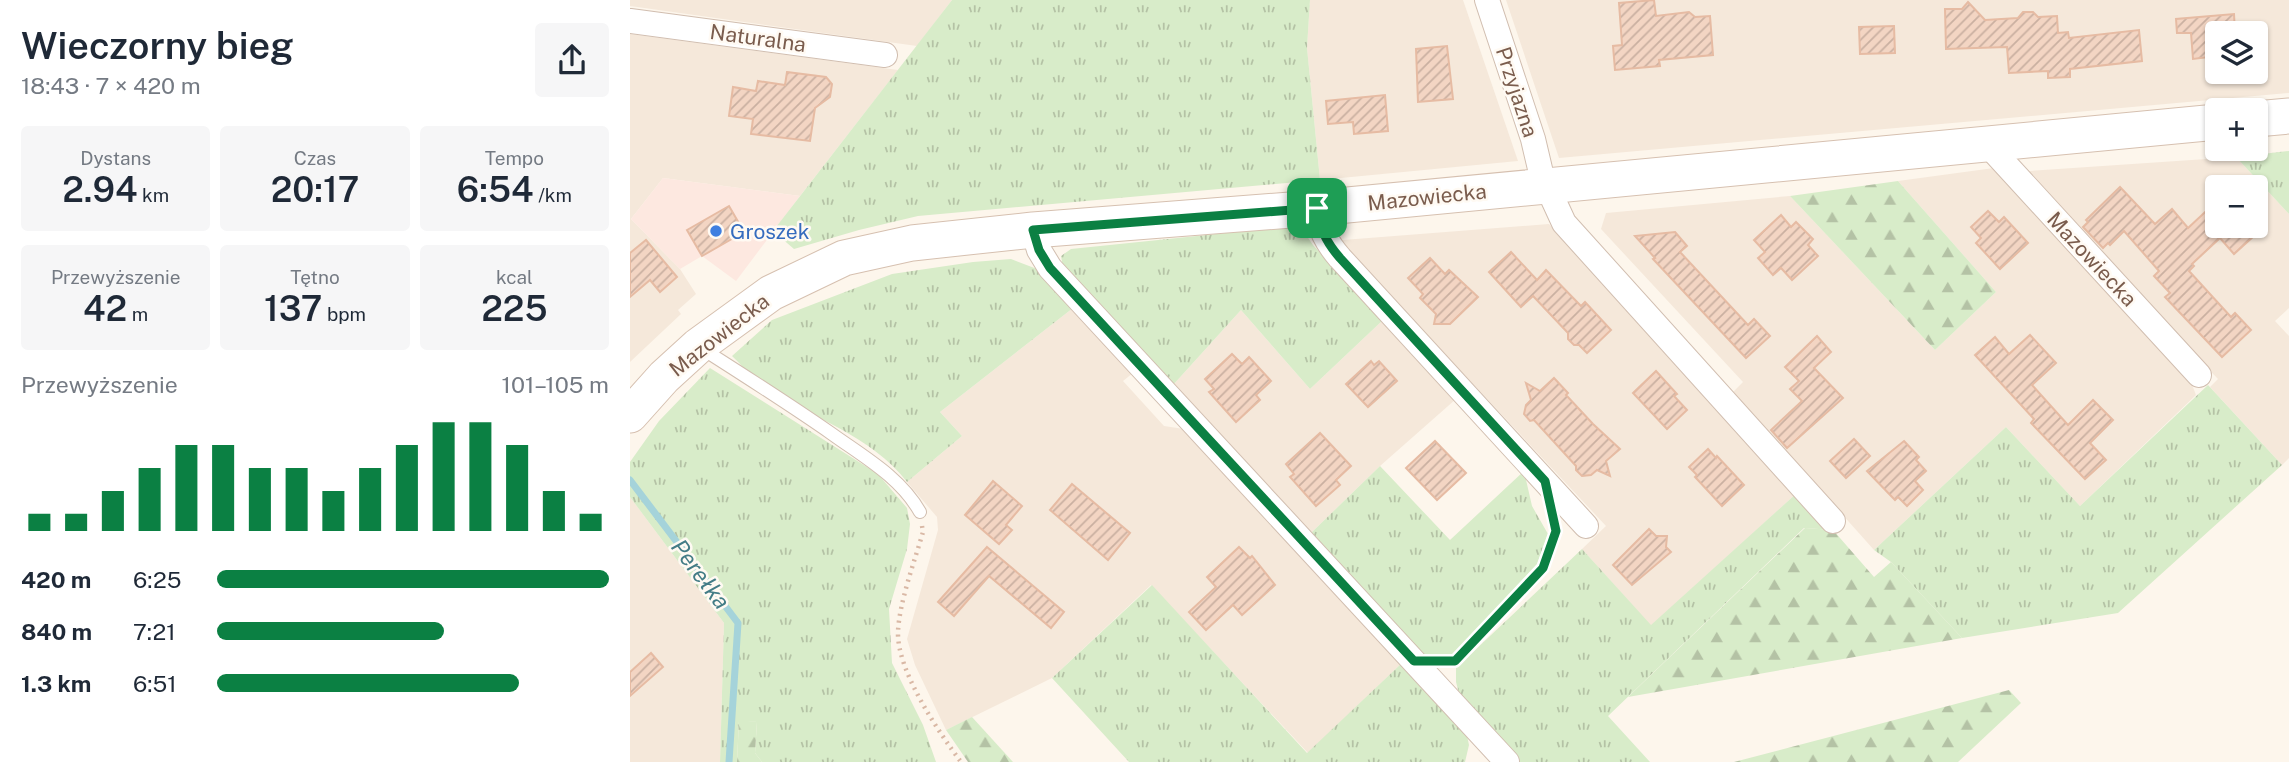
<!DOCTYPE html>
<html lang="pl">
<meta charset="utf-8">
<style>
:root{--surface:#fff;--page:#f6f6f7;--text:#1f2937;--muted:#747a83;--accent:#0b8043}
body{margin:0;font-family:"Public Sans",sans-serif;background:var(--page);color:var(--text);height:100vh;display:flex;flex-direction:column;font-size:26px;white-space:nowrap}
*{box-sizing:border-box;margin:0}
p{font-size:23px;color:var(--muted)}
.icon{flex:none;width:38px;height:38px;fill:none;stroke:currentColor;stroke-width:2;stroke-linecap:round;stroke-linejoin:round}
.map{position:relative;flex:1;overflow:hidden}
.panel{display:flex;flex-direction:column;background:var(--surface);width:630px}
.panel>*{flex:none}
.buttons{position:absolute;left:1575px;top:21px;display:grid;gap:14px}
.buttons a{display:grid;place-items:center;width:63px;height:63px;border-radius:7px;background:var(--surface);box-shadow:0 2px 5px #0004;font-size:35px}
.pin{position:absolute;display:grid;place-items:center;width:60px;height:60px;color:#fff;margin:-30px;border-radius:14px;box-shadow:0 4px 10px #0006}
.round{display:grid;place-items:center;flex:none;width:74px;height:74px;border-radius:7px;background:var(--page)}
.summary{display:flex;align-items:center;justify-content:space-between;height:119px;padding:0 21px}
h1{font-size:38px;font-weight:600;line-height:52px}
.figures{display:grid;grid-template-columns:repeat(3,1fr);gap:10px;height:119px;padding:7px 21px}
.figures div{display:grid;align-content:center;border-radius:7px;background:var(--page);text-align:center}
.figures b{font-size:35px;font-weight:600}
.figures small{font-size:19px;font-weight:400}
.figures p{font-size:19px}
.chart{height:196px;padding:14px 21px}
.chart p{display:flex;justify-content:space-between}
.chart svg{width:100%;height:126px;margin-top:7px;stroke:var(--accent);stroke-width:6}
ul{padding:0 21px;list-style:none;font-size:23px}
li{display:grid;grid-template-columns:112px 84px 1fr;align-items:center;height:52px}
li i{height:18px;border-radius:9px;background:var(--accent)}
main{display:flex;flex:1;min-height:0}
.map>svg:first-child{display:block}
.residential{fill:#f5e8da;fill-rule:evenodd}
.commercial{fill:#fde8e0}
.grass{fill:url(#grass-tufts)}
.forest{fill:url(#forest-firs)}
.lines{fill:none;stroke-linecap:round;stroke-linejoin:round}
.stream{stroke:#a5d3da;stroke-width:7}
.building{fill:url(#building-hatch);stroke:#e6bba3;stroke-width:2}
.lane-casing{stroke:#d1beb0;stroke-width:14}
.street-casing{stroke:#d1beb0;stroke-width:26}
.secondary-casing{stroke:#d6c0b0;stroke-width:37}
.path{stroke:#d9b8a5;stroke-width:4.5;stroke-dasharray:2 5;stroke-linecap:butt}
.lane{stroke:#fff;stroke-width:12}
.street{stroke:#fff;stroke-width:24}
.secondary{stroke:#fff;stroke-width:35}
.route-casing{stroke:#fff;stroke-width:14}
.route{stroke:#0b8043;stroke-width:9}
.shop-dot{fill:#3f7fe0;stroke:#fffaf3;stroke-width:2.5}
.labels{text-anchor:middle;dominant-baseline:central;stroke-width:5;stroke-linejoin:round;paint-order:stroke}
.street-label{font-size:21px;fill:#7a5c4d;stroke:#fffaf3}
.shop-label{font-size:21px;fill:#366cbe;stroke:#fffaf3;text-anchor:start}
.water-label{font-size:23px;font-style:italic;fill:#437c86;stroke:#fffaf3}
</style>
<main>
<section class="panel">
<div class="summary"><div><h1>Wieczorny bieg</h1><p>18:43 · 7 × 420 m</p></div><a class="round"><svg class="icon" aria-label="share" viewBox="0 0 24 24"><path d="M12 15V3M7 8l5-5 5 5M5 13v7h14v-7"/></svg></a></div>
<div class="figures">
<div><p>Dystans</p><b>2.94<small> km</small></b></div>
<div><p>Czas</p><b>20:17</b></div>
<div><p>Tempo</p><b>6:54<small> /km</small></b></div>
</div>
<div class="figures">
<div><p>Przewyższenie</p><b>42<small> m</small></b></div>
<div><p>Tętno</p><b>137<small> bpm</small></b></div>
<div><p>kcal</p><b>225</b></div>
</div>
<div class="chart"><p><span>Przewyższenie</span>101–105 m</p>
<svg viewBox="0 0 160 44" preserveAspectRatio="none"><path d="M5 44V38M15 44V38M25 44V30M35 44V22M45 44V14M55 44V14M65 44V22M75 44V22M85 44V30M95 44V22M105 44V14M115 44V6M125 44V6M135 44V14M145 44V30M155 44V38"/></svg>
</div>
<ul>
<li><b>420 m</b>6:25<i style="width:100%"></i></li>
<li><b>840 m</b>7:21<i style="width:58%"></i></li>
<li><b>1.3 km</b>6:51<i style="width:77%"></i></li>
</ul>
</section>
<div class="map">
<svg width="1659" height="762" viewBox="0 0 1659 762">
<defs>
<pattern id="grass-tufts" width="24" height="20" patternUnits="userSpaceOnUse" patternTransform="scale(1.75)"><rect width="24" height="20" fill="#d8ecc9"/><path d="M3 7l-1-3M5 7V3M7 7l1-3M15 17l-1-3M17 17v-4M19 17l1-3" fill="none" stroke="#b4c2a5"/></pattern>
<pattern id="forest-firs" width="22" height="20" patternUnits="userSpaceOnUse" patternTransform="scale(1.75)"><rect width="22" height="20" fill="#d8ecc9"/><path d="M5 1l3.5 6h-7zM16 11l3.5 6h-7z" fill="#b4c2a5"/></pattern>
<pattern id="building-hatch" width="6" height="6" patternUnits="userSpaceOnUse" patternTransform="scale(1.75)"><rect width="6" height="6" fill="#f3d5c3"/><path d="M-1 1l2-2M0 6l6-6M5 7l2-2" fill="none" stroke="#cab0a1"/></pattern>
</defs>
<rect width="100%" height="100%" fill="#fdf6ec"/>
<g class="residential">
<path d="M0,0H322L287,46L0,6Z"/>
<path d="M680,0H833L888,161L690,180L677,48Z"/>
<path d="M876,0H1659V93L929,158ZM1587,33H1626V72H1587Z"/>
<path d="M0,34L268,70L170,196L33,178L1,219L50,269L66,294L48,310L51,314L0,362Z"/>
<path d="M1606,157L1659,214V308L1645,321L1659,336V458L1652,465L1580,387L1588,379L1398,180L1400,171ZM1587,187H1626V226H1587Z"/>
<path d="M1364,168L1559,377L1566,395L1450,506L1376,427L1244,550L1103,392L1113,382L971,229L976,213L1160,196L1305,350L1366,292L1268,181Z"/>
<path d="M919,224L1168,492L1021,626L952,549L976,526L713,245V240Z"/>
<path d="M443,308L503,373L493,381L534,426L554,429L773,662L678,753L521,585L422,678L316,730L285,665L277,639L308,530L307,517L277,482L332,436L310,412Z"/>
<path d="M611,310L680,389L753,320L826,399L750,466L681,533L543,385Z"/>
<path d="M0,497L94,623L90,762H0Z"/>
</g>
<path class="commercial" d="M33,178L170,196L106,281L72,256L50,269L1,219Z"/>
<g class="grass">
<path d="M322,0H680L677,48L690,180L288,216L229,230L164,249L143,231Z"/>
<path d="M1659,151V214L1606,157Z"/>
<path d="M664,226L674,232L683,245L753,320L680,389L611,310L543,385L433,267L431,256L441,249Z"/>
<path d="M381,259L407,269L443,308L310,412L332,436L277,482C241,434 176,417 129,382C119,375 111,364 102,356L142,320L262,274L343,262Z"/>
<path d="M80,368L248,474L277,508L280,524L277,549L259,609L262,663L293,725L306,762H132L125,753L127,722L109,721L107,762H90L94,623L0,497V462L29,421Z"/>
<path d="M1578,385L1652,465L1488,613L1332,638L1261,562L1244,550L1376,427L1450,506Z"/>
<path d="M750,466L820,540L894,471L902,506L918,534L907,564L822,656L807,660L791,655L681,533Z"/>
<path d="M1168,492L1203,530L1174,528L978,716L1020,762H888L831,701L826,682V668L952,549L1021,625Z"/>
<path d="M522,585L677,753L773,662L836,731L839,745L835,762H499L422,678Z"/>
</g>
<g class="forest">
<path d="M1268,181L1366,292L1305,350L1160,196Z"/>
<path d="M1175,528L1203,530L1244,577L1261,562L1332,638L998,697Z"/>
<path d="M1379,690L1391,703L1328,762H1104Z"/>
<path d="M342,717L383,762H338L316,730Z"/>
<path d="M109,720L127,722L125,753L132,762H107Z"/>
</g>
<g class="lines">
<path class="stream" d="M0,480L108,623L99,762"/>
</g>
<g class="building">
<path d="M1024,0L1026,16L1059,12L1065,17L1080,16L1083,55L1029,60L1030,66L985,70L983,46L992,45L989,3Z"/>
<path d="M1338,2L1355,20L1388,18L1393,12H1403L1408,17L1427,16L1428,33L1438,32L1439,38L1509,30L1512,61L1440,69V77L1418,78V71L1379,73L1377,47L1316,49L1315,9H1332Z"/>
<path d="M1604,14L1605,33H1587V56L1563,59L1561,33H1547L1546,19Z"/>
<path d="M1264,26L1265,53L1230,54L1229,27Z"/>
<path d="M817,46L823,99L788,102L786,49Z"/>
<path d="M157,72L196,77L202,84L200,97L185,108L180,141L121,134L123,119L99,116L103,87L126,91L128,81L155,85Z"/>
<path d="M755,95L758,131L724,134L723,122L698,124L696,101Z"/>
<path d="M1490,187L1525,224L1542,209L1558,228L1587,201V226H1635L1604,254L1590,238L1562,264L1564,266L1559,271L1601,317L1605,313L1621,330L1592,357L1535,297L1540,293L1524,276L1529,271L1494,231L1480,245L1478,243L1473,248L1453,227L1458,222L1456,220Z"/>
<path d="M99,206L114,232L72,256L57,230Z"/>
<path d="M1358,211L1369,222L1374,217L1398,243L1370,269L1346,243L1351,238L1341,227Z"/>
<path d="M1151,215L1161,227L1166,222L1183,239L1178,245L1188,256L1162,280L1151,268L1143,275L1128,258L1135,252L1124,240Z"/>
<path d="M1045,232L1057,246L1050,252L1118,325L1124,319L1140,336L1116,358L1023,259L1025,258L1005,236Z"/>
<path d="M16,240L47,277L30,292L20,280L0,297V253Z"/>
<path d="M881,252L907,280L916,270L951,306L955,302L981,330L957,353L949,345H944L938,339V333L903,296L891,307L859,272Z"/>
<path d="M800,258L815,274L819,270L848,297L820,324H804L806,314L790,298L793,294L778,278Z"/>
<path d="M1400,335L1426,363L1402,385L1438,425L1463,400L1483,420L1460,443L1476,460L1455,479L1401,423L1404,419L1345,355L1365,337L1379,354Z"/>
<path d="M1187,336L1201,352L1184,368L1213,398L1157,448L1141,430L1172,401L1160,389L1169,381L1155,367Z"/>
<path d="M602,354L612,364L619,357L641,381L626,395L630,400L606,422L579,392L584,389L575,379Z"/>
<path d="M741,361L744,365L749,361L767,381L738,407L716,384Z"/>
<path d="M1026,371L1047,394L1044,396L1057,410L1037,429L1003,393Z"/>
<path d="M924,378L938,393L936,395L963,424L990,449L976,461L980,476L967,470L961,475L952,476L946,470V466L904,420L900,421L894,414L896,405L901,400L896,383L910,391Z"/>
<path d="M690,433L721,466L706,480L710,485L686,506L660,477L664,474L656,464Z"/>
<path d="M1224,439L1240,456L1216,478L1200,461Z"/>
<path d="M805,441L836,473L807,500L776,468Z"/>
<path d="M1274,441L1289,457L1286,460L1296,471L1285,481L1293,490L1277,506L1268,497L1265,500L1237,471Z"/>
<path d="M1078,449L1086,458L1087,456L1114,485L1092,506L1065,477L1067,475L1059,467Z"/>
<path d="M363,481L392,506L376,525L382,530L369,544L335,515Z"/>
<path d="M442,484L500,533L478,560L420,510Z"/>
<path d="M1019,529L1026,536H1037L1036,547L1041,552L1002,585L983,565Z"/>
<path d="M357,547L434,612L421,628L359,576L324,616L308,602Z"/>
<path d="M609,547L620,558L622,556L645,585L612,615L603,605L576,630L559,612L586,587L577,577Z"/>
<path d="M21,653L33,667L0,696V672Z"/>
</g>
<g class="lines">
<defs>
<path id="lane" d="M71,348C115,376 159,404 202,434C234,457 270,477 290,512"/>
<g id="street">
<path d="M857,0L903,139L911,173L934,223L1203,521"/>
<path d="M0,21L255,55"/>
<path d="M1356,143L1569,375"/>
<path d="M686,208C690,229 696,242 710,258L956,526"/>
<path d="M403,230L409,250L420,268L877,762"/>
</g>
<g id="secondary">
<path d="M1626,119L1659,116"/>
<path d="M0,415L34,377L68,346L141,293L214,258L282,243L403,230L686,208L1587,122"/>
</g>
</defs>
<use href="#lane" class="lane-casing"/>
<use href="#street" class="street-casing"/>
<use href="#secondary" class="secondary-casing"/>
<g class="path">
<path d="M292,526L293,532C285,560 269,603 268,632C267,671 308,731 331,762"/>
<path d="M814,661H825L913,568L926,529"/>
</g>
<use href="#lane" class="lane"/>
<use href="#street" class="street"/>
<use href="#secondary" class="secondary"/>
</g>
<g class="lines">
<defs>
<path id="route" d="M687,208C690,229 696,242 710,258L915,481L926,531L913,568L825,661H784L420,268L409,250L403,230Z"/>
</defs>
<use href="#route" class="route-casing"/>
<use href="#route" class="route"/>
</g>
<circle class="shop-dot" cx="86" cy="231" r="7"/>
<g class="labels">
<g class="street-label">
<text transform="translate(128 38) rotate(8)">Naturalna</text>
<text transform="translate(887 92) rotate(72)">Przyjazna</text>
<text transform="translate(797 197) rotate(-6)">Mazowiecka</text>
<text transform="translate(1462 259) rotate(47)">Mazowiecka</text>
<text transform="translate(89 335) rotate(-38)">Mazowiecka</text>
</g>
<g class="shop-label">
<text x="100" y="231">Groszek</text>
</g>
<g class="water-label">
<text transform="translate(71 574) rotate(53)">Perełka</text>
</g>
</g>
</svg>
<div class="buttons">
<a><svg class="icon" aria-label="layers" viewBox="0 0 24 24"><path d="M12 4l9 5-9 5-9-5zM3 14l9 5 9-5"/></svg></a>
<a>+</a>
<a>−</a>
</div>
<div class="pin" style="left:687px;top:208px;background:#1e9e55"><svg class="icon" aria-label="arrive" viewBox="0 0 24 24"><path d="M6 21V4h12l-3 4 3 4H6"/></svg></div>
</div>
</main>
